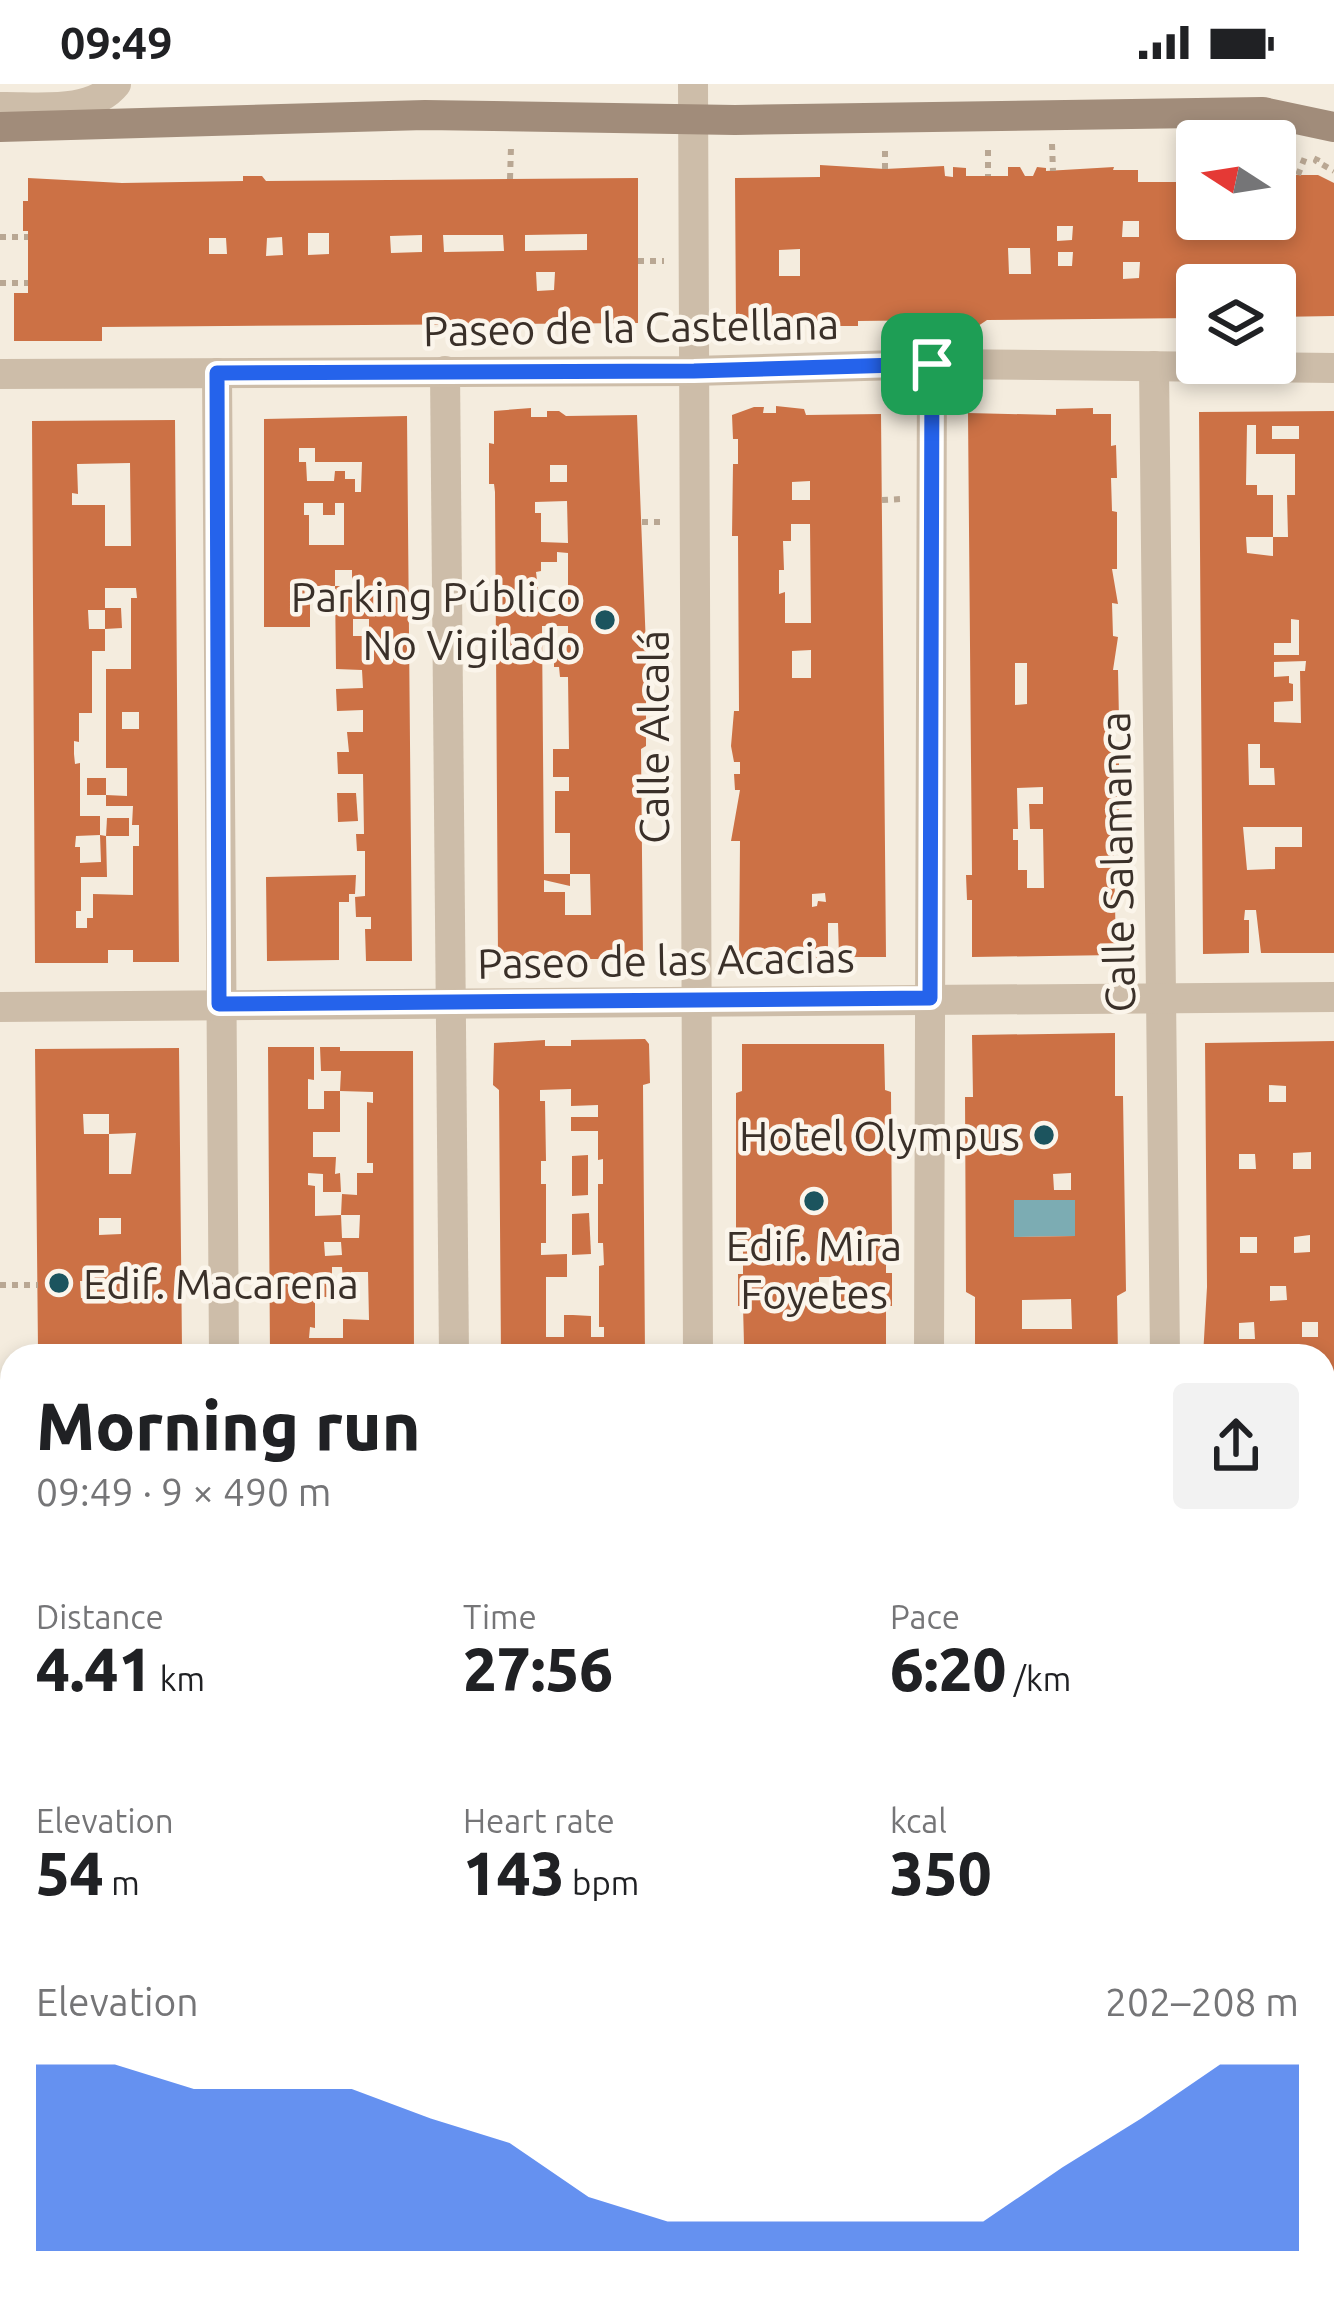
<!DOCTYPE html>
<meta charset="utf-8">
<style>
:root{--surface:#fff;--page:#f2f2f2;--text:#202124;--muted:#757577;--accent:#2563eb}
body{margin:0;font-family:Ubuntu,sans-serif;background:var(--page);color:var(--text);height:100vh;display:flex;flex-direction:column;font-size:45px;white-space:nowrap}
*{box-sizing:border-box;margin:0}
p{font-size:39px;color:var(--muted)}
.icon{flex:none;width:66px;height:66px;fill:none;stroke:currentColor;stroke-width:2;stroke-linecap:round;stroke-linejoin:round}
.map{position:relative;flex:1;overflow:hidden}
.sheet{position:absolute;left:0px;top:1260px;width:1335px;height:975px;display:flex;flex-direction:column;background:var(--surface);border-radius:36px 36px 0 0;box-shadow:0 6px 18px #0003}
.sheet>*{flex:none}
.needle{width:78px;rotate:282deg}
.tools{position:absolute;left:1176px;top:36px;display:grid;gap:24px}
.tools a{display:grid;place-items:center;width:120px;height:120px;border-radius:12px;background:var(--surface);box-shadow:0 6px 18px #0003;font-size:60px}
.pin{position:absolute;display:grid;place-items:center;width:102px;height:102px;color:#fff;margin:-51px;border-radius:24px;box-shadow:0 6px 18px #0006}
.round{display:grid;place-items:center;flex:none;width:126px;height:126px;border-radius:12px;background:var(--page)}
.overview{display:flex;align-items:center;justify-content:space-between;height:204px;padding:0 36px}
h1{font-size:66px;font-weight:800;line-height:90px}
.figures{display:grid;grid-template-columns:repeat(3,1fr);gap:18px;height:204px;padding:12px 36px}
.figures div{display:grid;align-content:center}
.figures b{font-size:60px;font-weight:800}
.figures small{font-size:33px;font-weight:400}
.figures p{font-size:33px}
.chart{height:336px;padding:24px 36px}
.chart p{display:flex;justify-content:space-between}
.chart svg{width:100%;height:216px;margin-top:12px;fill:var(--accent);opacity:.7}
.status{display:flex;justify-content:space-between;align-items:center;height:84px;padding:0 60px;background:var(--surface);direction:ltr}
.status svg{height:33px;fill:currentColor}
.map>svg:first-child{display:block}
.green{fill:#b4c49d}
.water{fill:#7cacb3}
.building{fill:#cc7145;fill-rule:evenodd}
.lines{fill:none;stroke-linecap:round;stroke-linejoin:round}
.path{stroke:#b9a793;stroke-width:6;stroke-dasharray:6 6;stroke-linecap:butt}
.street{stroke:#cdbda9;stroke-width:30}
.secondary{stroke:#a18c7a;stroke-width:30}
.route-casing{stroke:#fff;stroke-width:24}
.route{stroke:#2563eb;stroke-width:15}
.poi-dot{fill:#1c545e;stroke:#fbf5eb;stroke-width:4.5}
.labels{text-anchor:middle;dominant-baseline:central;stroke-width:9;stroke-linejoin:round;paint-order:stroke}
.street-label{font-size:42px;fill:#3a3029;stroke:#fbf5eb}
.poi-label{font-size:42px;fill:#3a3029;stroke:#fbf5eb;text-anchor:end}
</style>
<div class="status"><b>09:49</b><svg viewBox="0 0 49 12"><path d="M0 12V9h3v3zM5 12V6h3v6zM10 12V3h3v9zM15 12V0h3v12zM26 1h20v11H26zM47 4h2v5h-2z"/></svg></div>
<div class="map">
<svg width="1334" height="2233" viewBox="0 0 1334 2233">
<rect width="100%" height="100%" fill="#f4ecde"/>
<g class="green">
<path d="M0,1524L12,1525V1584L0,1588Z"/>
<path d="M1323,1816L1334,1819V2233H17V2223H1323Z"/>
</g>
<path class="water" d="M1014,1116H1075V1152L1014,1153Z"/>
<g class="building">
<path d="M820,81L885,85L944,82L945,92L953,93V83L966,84V92H1008V83H1020L1025,92H1033L1037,83L1046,84V87L1114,83L1113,86H1138V98H1197V135H1275V91H1318L1334,99V232L1275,233V201H1197V234L987,236L978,242L953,243L946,236L858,237V242H826L825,237L736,239L735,94L820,93ZM1123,137H1139V153H1122ZM1057,142H1073L1072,156L1057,157ZM1008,164H1030L1031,190H1009ZM800,165V192H779V166ZM1058,168H1073L1072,182H1058ZM1123,178H1140L1139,194L1123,195Z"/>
<path d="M243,92H262L266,97L638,94V239L102,243V257H14V209H28V147H23V117H28V94L122,99L243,97ZM308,149H329V170L308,171ZM587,150V166L525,167V151ZM422,151V168L391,169L390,152ZM443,151H503L504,167L444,168ZM282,153L283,171L266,172L267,154ZM209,154H226L227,170H209ZM536,188H555L554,206L537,207Z"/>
<path d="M776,322L804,325L806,331L881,330L886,873H839L838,839H828V874L739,875L740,757H731L740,706H735L734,690H740V678H734L731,662L734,627H739L738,452H732L733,380H738V355H733L732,331L754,323H764L763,329H776ZM810,397V416H792V398ZM791,440H810L811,539H785V508L779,510V486H784L783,457H791ZM811,566V594H792V567ZM825,809L826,818L818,817L817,822L812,823V810Z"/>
<path d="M531,324V333H547V327H559L566,332L637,331L646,563V662L641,665L643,875H498L495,408L494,400H489V359L494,360V327ZM550,381H567V398H550ZM567,417L568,459L541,458V429H535V418ZM557,468L568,469V530H541L536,488L541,487V478H557ZM542,542H568V559H554V583H559L560,593H568L569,665H553V693H569V707H555V749H570V790H544ZM570,790H590L591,831H565V808H544V796L570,802Z"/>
<path d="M1093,324V330H1111V362L1116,361L1117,394H1111L1112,427L1117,428V485H1112L1118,520L1112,519L1113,552L1118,553L1113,586H1118L1119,636L1118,644H1113L1114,677H1119V736H1114V752H1119V769H1114L1116,871L972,873V816H967L966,791H972L968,329L1056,331V325ZM1015,579H1027V620L1015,621ZM1043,703V720H1029L1030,745H1043L1044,804H1027V786H1018V756H1013V745H1018L1017,704Z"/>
<path d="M1334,327V869H1261L1256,826H1245L1244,836H1249V869L1203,870L1199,328ZM1247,341H1256V370H1295V411H1287L1288,453H1273V411H1257V401H1246ZM1272,342H1299V355H1272ZM1246,453H1273V472L1247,469ZM1291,535L1299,536V571H1274V559H1291ZM1306,577L1305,587H1300L1301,639L1274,638V618L1293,617V600L1289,599V592L1274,593V578ZM1248,660H1260V684H1274L1275,701H1249ZM1243,743H1302V763H1275V785L1247,786Z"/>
<path d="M407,332L412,877H366L365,845H371V833H356L355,813L365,812V767H357L356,750H364L363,690H338L337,668H349L347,648H363V626L337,627L336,605L363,604L362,586L336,585L335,502H304L305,513H310V543H264V335ZM299,364H315V378H362L361,408H355V395H345V387H335L334,397H307L306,378H299ZM304,419H323V431H335V419H344V461H309V431H304ZM335,486H352V502H335ZM353,535H369V552H353Z"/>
<path d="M175,336L179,878H133V866H108V879H35L32,337ZM130,379L131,462H105V421H72V409L78,410L77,380ZM105,504H136L137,514H131V585H106V684H127V712L106,711V694H87V711H106V722H133L132,741H139V762H133V811L93,810V834H87V844H76V827H81V793H107L106,752L100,751L101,778L80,779V763H75L76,752L100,751V732H80V679L75,680L74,670V657L79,658V629H92V567H105V545L122,544L121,524H105ZM88,526H105V545H89ZM122,628H139V645H122Z"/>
<path d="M337,709H356L358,737L338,738Z"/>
<path d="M107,734H129V752H106Z"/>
<path d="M356,791L355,810H349V818H339V876L267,877L266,793Z"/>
<path d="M1115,949V1012H1123L1126,1207L1117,1212L1118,1272H975V1213L966,1208L965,1013H973L972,951ZM1071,1089V1106H1054L1053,1090ZM1014,1116H1075V1152L1014,1153ZM1071,1215L1072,1245H1022V1216Z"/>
<path d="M645,955L649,960L650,999L643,1001L645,1272H501L499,1006L493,1001L494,959L545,956V962H571V956ZM571,1005V1022L598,1021V1033H571V1047H598V1076L603,1075V1100H598V1159H603L604,1181L599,1182V1243H604V1253H591V1232L573,1231H564V1253H546V1193H567V1170L541,1171V1159H546V1100H541V1077H546L545,1017H540V1006Z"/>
<path d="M1334,957V1349L1323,1352V1272H1203L1207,1203L1205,959ZM1269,1001L1286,1002V1018H1269ZM1311,1068V1085H1293V1069ZM1239,1070H1255L1256,1085H1239ZM1310,1151V1168L1294,1169V1153ZM1240,1153H1257V1169H1240ZM1270,1202H1286L1287,1216L1270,1217ZM1254,1238L1255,1255H1239V1239ZM1302,1238H1318V1253H1302Z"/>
<path d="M742,960H884L885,1006L891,1008L892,1157V1162L886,1166V1189H892V1222H886V1260H892V1272H738V1260H744L743,1222H738V1190H743V1166L737,1164L736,1151V1009L742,1007ZM819,1193H838V1212H819Z"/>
<path d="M268,963H314V996L308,995V1025H324V1007H340V1048H313V1073H336L335,1090L340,1089L341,1108H323V1090L308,1089V1101L315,1102V1132L341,1131L342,1154H359L360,1131H341L342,1110L357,1111V1089H373V1079H367V1018L373,1019V1008L340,1007L341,987H321L320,963H340V967H413L414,1272H270ZM324,1158H341L342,1171L325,1172ZM332,1183H342L343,1197H352L351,1188H368L369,1236L343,1235V1254H309L310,1243L315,1244V1213H332Z"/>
<path d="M179,964L182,1266H38L35,965ZM83,1030H109V1050L136,1049L131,1090H109V1050H84ZM99,1134H121V1150L99,1151ZM80,1197H97V1214H81ZM122,1197H141V1214H122Z"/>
<path d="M588,1071V1111L572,1112V1072Z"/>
<path d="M589,1129L591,1170L572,1171V1130Z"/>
<path d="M1334,1424V1518H1332L1329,1504L1323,1506V1428Z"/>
<path d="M1323,1615L1334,1619V1697L1323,1693Z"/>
</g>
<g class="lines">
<g class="path">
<path d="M1052,60L1053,87"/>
<path d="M988,66V92"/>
<path d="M1318,73L1316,77L1334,87"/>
<path d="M885,85V65"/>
<path d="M1298,91L1305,73"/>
<path d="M510,95L511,63"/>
<path d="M0,153H28"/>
<path d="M638,177H664"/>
<path d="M0,199H28"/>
<path d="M882,416L902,415"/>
<path d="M642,438H663"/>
<path d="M0,1201H38"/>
<path d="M105,1270L192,1269"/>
<path d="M0,1702L12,1704"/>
<path d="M1323,1810L1334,1814"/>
<path d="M8,2233L12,2083"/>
</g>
<g class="street">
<path d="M693,0L698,1272"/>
<path d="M0,23C36,22 91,31 116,0"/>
<path d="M1154,282L1165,1272"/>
<path d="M445,287L454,1272"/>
<path d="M217,289L224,1272"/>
<path d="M0,290L694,287L932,280L1334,284"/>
<path d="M0,923L1334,913"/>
<path d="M929,1272L932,280"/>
<path d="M0,1316H12"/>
<path d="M1323,1396L1334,1393"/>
<path d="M0,1489L12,1490"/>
<path d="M0,1618L12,1617"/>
<path d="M1323,1746L1334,1749"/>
</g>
<path class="secondary" d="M0,43L425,31L735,36L1263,28L1334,43"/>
</g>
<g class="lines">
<defs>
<path id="route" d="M932,280L930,914L219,920L217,289L694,287Z"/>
</defs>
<use href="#route" class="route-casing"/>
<use href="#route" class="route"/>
</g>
<g class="poi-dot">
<circle cx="605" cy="536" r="12"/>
<circle cx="1044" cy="1051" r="12"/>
<circle cx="814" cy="1117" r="12"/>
<circle cx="59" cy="1199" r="12"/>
</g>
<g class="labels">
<g class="street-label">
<text transform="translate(631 243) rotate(-1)">Paseo de la Castellana</text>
<text transform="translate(653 653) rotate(-90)">Calle Alcalá</text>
<text transform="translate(1117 778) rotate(-91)">Calle Salamanca</text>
<text transform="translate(666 876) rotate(-1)">Paseo de las Acacias</text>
</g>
<g class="poi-label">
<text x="581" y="512">Parking Público<tspan x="581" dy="48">No Vigilado</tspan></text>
<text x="1020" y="1051">Hotel Olympus</text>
<text x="814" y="1161" text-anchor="middle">Edif. Mira<tspan x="814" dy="48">Foyetes</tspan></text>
<text x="83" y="1199" text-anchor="start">Edif. Macarena</text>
</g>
</g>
</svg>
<div class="tools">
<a><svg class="needle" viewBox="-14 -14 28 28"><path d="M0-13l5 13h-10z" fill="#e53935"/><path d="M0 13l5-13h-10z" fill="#757577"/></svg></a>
<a><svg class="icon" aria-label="layers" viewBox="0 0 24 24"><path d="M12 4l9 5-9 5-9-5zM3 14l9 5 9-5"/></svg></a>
</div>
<div class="pin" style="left:932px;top:280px;background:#1e9e55"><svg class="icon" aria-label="arrive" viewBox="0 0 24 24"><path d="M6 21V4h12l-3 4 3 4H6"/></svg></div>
<section class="sheet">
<div class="overview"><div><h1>Morning run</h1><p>09:49 · 9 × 490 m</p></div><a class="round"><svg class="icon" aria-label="share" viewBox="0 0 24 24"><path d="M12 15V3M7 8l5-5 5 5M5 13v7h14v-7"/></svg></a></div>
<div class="figures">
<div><p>Distance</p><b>4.41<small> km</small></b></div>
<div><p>Time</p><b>27:56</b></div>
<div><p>Pace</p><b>6:20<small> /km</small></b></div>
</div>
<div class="figures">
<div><p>Elevation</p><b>54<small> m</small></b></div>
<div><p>Heart rate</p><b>143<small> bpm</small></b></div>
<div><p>kcal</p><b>350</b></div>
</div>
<div class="chart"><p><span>Elevation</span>202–208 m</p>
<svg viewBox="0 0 160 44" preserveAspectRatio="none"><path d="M0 44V6L10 6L20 11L30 11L40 11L50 17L60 22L70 33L80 38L90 38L100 38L110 38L120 38L130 27L140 17L150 6L160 6V44z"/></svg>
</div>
</section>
</div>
